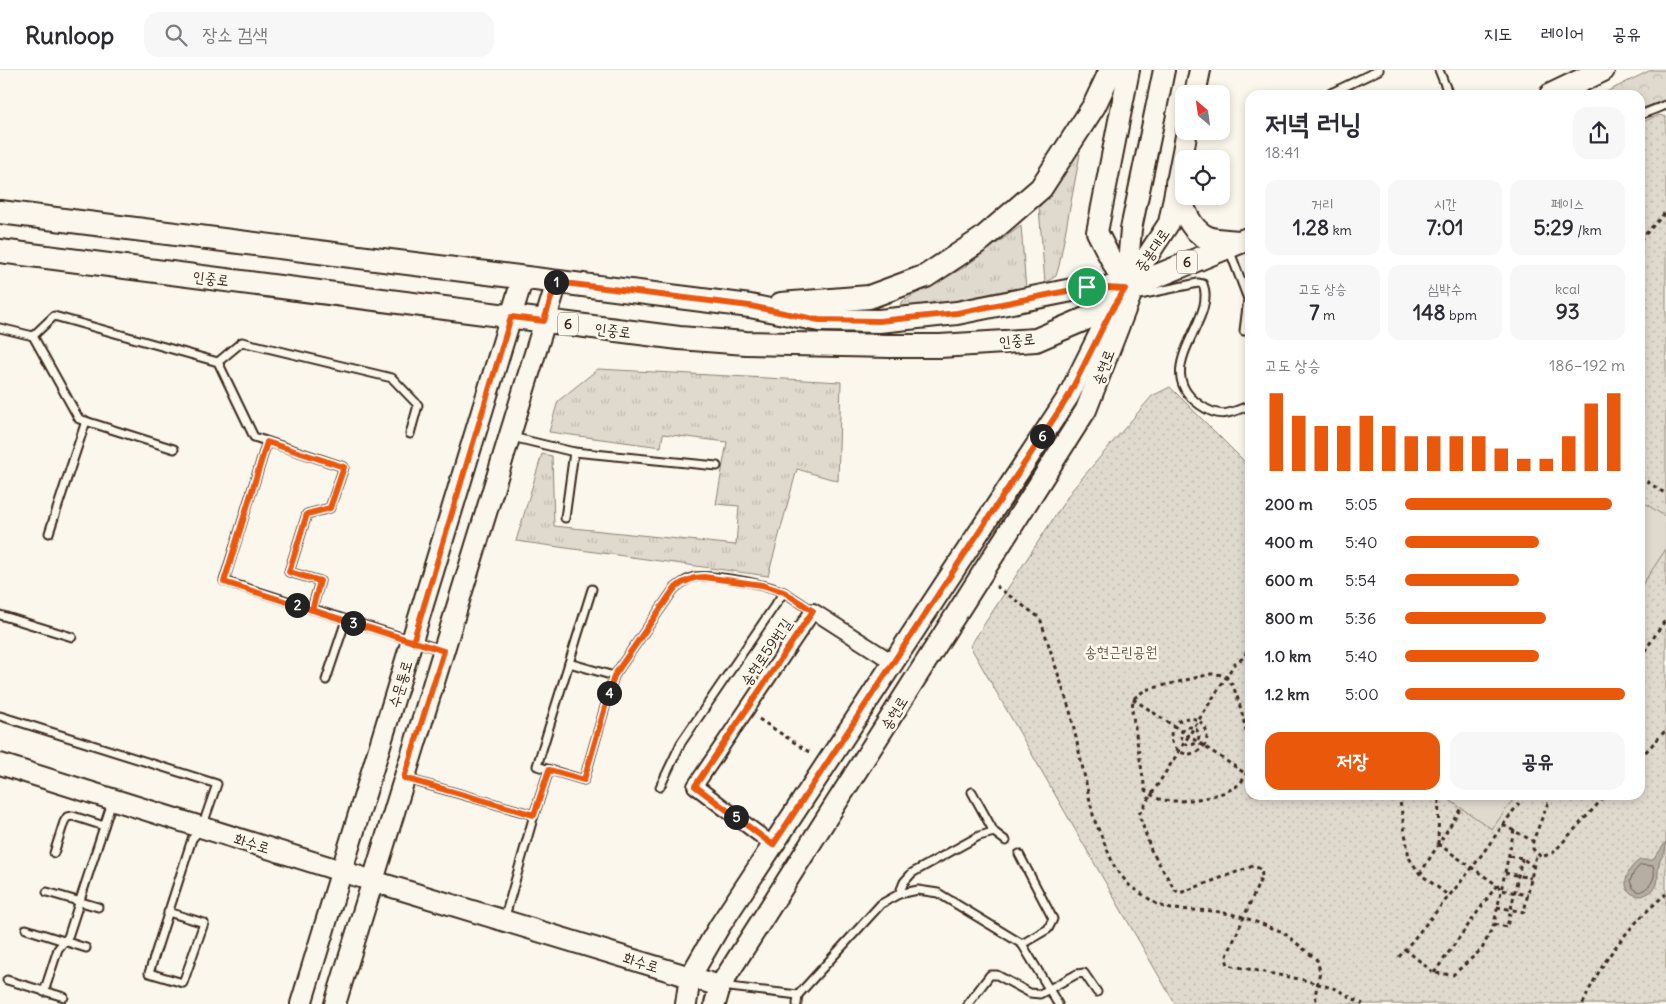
<!DOCTYPE html>
<html lang="ko">
<meta charset="utf-8">
<style>
:root{--surface:#fff;--page:#f7f7f7;--text:#2b2b33;--muted:#7c7c81;--line:#e1e1e2;--accent:#ea580c}
body{margin:0;font-family:Delius,"Poor Story",sans-serif;background:var(--page);color:var(--text);height:100vh;display:flex;flex-direction:column;font-size:19px;white-space:nowrap}
*{box-sizing:border-box;margin:0}
p{font-size:16px;color:var(--muted)}
.icon{flex:none;width:28px;height:28px;fill:none;stroke:currentColor;stroke-width:2;stroke-linecap:round;stroke-linejoin:round}
.map{position:relative;flex:1;overflow:hidden}
.drawer{position:absolute;left:1245px;top:20px;width:400px;height:710px;display:flex;flex-direction:column;background:var(--surface);border-radius:15px;box-shadow:0 2px 8px #0003}
.drawer>*{flex:none}
.needle{width:32px;rotate:331deg}
.buttons{position:absolute;left:1175px;top:15px;display:grid;gap:10px}
.buttons a{display:grid;place-items:center;width:55px;height:55px;border-radius:10px;background:var(--surface);box-shadow:0 2px 8px #0003;font-size:25px}
.pin{position:absolute;display:grid;place-items:center;width:42px;height:42px;color:#fff;margin:-21px;border:2px solid #fff;border-radius:50%;box-shadow:0 1px 5px #0007}
.km{position:absolute;width:25px;height:25px;margin:-12px;border-radius:50%;background:#222;color:#fff;font-size:14px;line-height:25px;text-align:center}
.round{display:grid;place-items:center;flex:none;width:52px;height:52px;border-radius:15px;background:var(--page)}
.summary{display:flex;align-items:center;justify-content:space-between;height:85px;padding:0 20px}
h1{font-size:28px;font-weight:700;line-height:38px}
.figures{display:grid;grid-template-columns:repeat(3,1fr);gap:8px;height:85px;padding:5px 20px}
.figures div{display:grid;align-content:center;border-radius:12px;background:var(--page);text-align:center}
.figures b{font-size:21px;font-weight:700}
.figures small{font-size:14px;font-weight:400}
.figures p{font-size:14px}
.chart{height:140px;padding:10px 20px}
.chart p{display:flex;justify-content:space-between}
.chart svg{width:100%;height:90px;margin-top:5px;stroke:var(--accent);stroke-width:6}
.action{display:flex;gap:10px;margin-top:auto;padding:10px 20px}
.action a{flex:1;height:58px;border-radius:15px;background:var(--accent);color:#fff;font-size:20px;font-weight:700;line-height:58px;text-align:center}
.action a+a{background:var(--page);color:var(--text)}
ul{padding:0 20px;list-style:none;font-size:16px}
li{display:grid;grid-template-columns:80px 60px 1fr;align-items:center;height:38px}
li i{height:12px;border-radius:6px;background:var(--accent)}
header{display:flex;align-items:center;gap:30px;box-sizing:border-box;height:70px;padding:0 25px;background:var(--surface);border-bottom:1px solid var(--line)}
header strong{font-size:24px}
nav{display:flex;gap:28px;margin-inline-start:auto;font-size:18px}
.search{width:350px;height:45px;background:var(--page);display:flex;align-items:center;gap:12px;box-sizing:border-box;padding:0 18px;border-radius:15px;color:var(--muted);font-size:19px}
.map>svg:first-child{display:block}
.grass{fill:url(#grass-tufts);stroke:#8d8276}
.forest{fill:url(#forest-crowns);stroke:#8d8276}
.park{fill:url(#park-dots);stroke:#8d8276}
.pitch{fill:#dfd9ce;stroke:#8d8276}
.water{fill:#b6aea2;stroke:#85796d}
.lines{fill:none;stroke-linecap:round;stroke-linejoin:round}
.shore{stroke:#6c5f53;stroke-width:1}
.lane-casing{stroke:#3b2a1e;stroke-width:11}
.street-casing{stroke:#3b2a1e;stroke-width:18}
.secondary-casing{stroke:#3b2a1e;stroke-width:24}
.primary-casing{stroke:#3b2a1e;stroke-width:26}
.path{stroke:#3b2a1e;stroke-width:3;stroke-dasharray:4 4;stroke-linecap:butt}
.lane{stroke:#fbf7ec;stroke-width:7}
.street{stroke:#fbf7ec;stroke-width:14}
.secondary{stroke:#fbf7ec;stroke-width:20}
.primary{stroke:#fbf7ec;stroke-width:22}
.route-casing{stroke:#fff;stroke-width:10}
.route{stroke:#ea580c;stroke-width:6}
.labels{text-anchor:middle;dominant-baseline:central;stroke-width:5;stroke-linejoin:round;paint-order:stroke}
.shield{fill:#fbf7ec;stroke:#75685c;stroke-width:1}
.shield-label{font-size:14px;font-weight:bold;fill:#3b2a1e}
.street-label{font-size:15px;fill:#3b2a1e;stroke:#fbf7ec}
.park-label{font-size:15px;fill:#64564a;stroke:#fbf7ec}
</style>
<header>
<strong>Runloop</strong>
<div class="search"><svg class="icon" aria-label="search" viewBox="0 0 24 24"><circle cx="10" cy="10" r="6"/><path d="M15 15l6 6"/></svg>장소 검색</div>
<nav><a>지도</a><a>레이어</a><a>공유</a></nav>
</header>
<div class="map">
<svg width="1666" height="934" viewBox="0 0 1666 934">
<defs>
<pattern id="grass-tufts" width="24" height="20" patternUnits="userSpaceOnUse" patternTransform="scale(1.25)"><rect width="24" height="20" fill="#dfd9ce"/><path d="M3 7l-1-3M5 7V3M7 7l1-3M15 17l-1-3M17 17v-4M19 17l1-3" fill="none" stroke="#c0bab0"/></pattern>
<pattern id="forest-crowns" width="20" height="18" patternUnits="userSpaceOnUse" patternTransform="scale(1.25)"><rect width="20" height="18" fill="#dfd9ce"/><path d="M2 6a3 3 0 1 1 6 0M12 15a3 3 0 1 1 6 0" fill="none" stroke="#c0bab0"/></pattern>
<pattern id="park-dots" width="8" height="8" patternUnits="userSpaceOnUse" patternTransform="scale(1.25)"><rect width="8" height="8" fill="#dfd9ce"/><path d="M2 2h.1M6 6h.1" fill="none" stroke="#c0bab0" stroke-width="1.8" stroke-linecap="round"/></pattern>
</defs>
<rect width="100%" height="100%" fill="#fbf7ec"/>
<filter id="ink" filterUnits="userSpaceOnUse"><feTurbulence type="fractalNoise" baseFrequency=".02" numOctaves="2"/><feDisplacementMap in="SourceGraphic" scale="10" xChannelSelector="R" yChannelSelector="G"/><feConvolveMatrix kernelMatrix="1 2 1 2 8 2 1 2 1" color-interpolation-filters="sRGB"/></filter>
<g filter="url(#ink)">
<g class="grass">
<path d="M1076,84H1080L1059,196L1056,206L1045,213L1039,137L1054,119Z"/>
<path d="M1021,156L1026,220L955,234L902,238L900,236L901,232L963,198Z"/>
<path d="M598,299L841,312L838,411L797,399L768,506L516,471L542,384L552,386L554,456L736,475L739,436L716,434L727,372L663,364L661,377L549,362L558,331Z"/>
</g>
<path class="forest" d="M1651,0H1666V29L1640,40V25H1600Z"/>
<path class="park" d="M1659,45L1666,47V934H1175L970,576L1072,420L1152,326L1170,317L1250,397V725H1640V53Z"/>
<g class="pitch">
<path d="M1640,430L1666,447V479L1640,518Z"/>
<path d="M1442,725H1503L1512,731L1492,759Z"/>
</g>
<path class="water" d="M1666,772C1666,786 1661,785 1659,794C1656,810 1663,818 1642,826C1617,826 1625,798 1640,790H1653Z"/>
<g class="lines">
<path class="shore" d="M1641,795L1653,796C1657,807 1651,818 1639,822L1633,818L1630,811L1634,802Z"/>
<defs>
<g id="lane">
<path d="M1439,0L1449,25"/>
<path d="M1327,25L1379,0"/>
<path d="M1640,45L1666,35"/>
<path d="M1229,179L1248,229L1244,261L1250,258"/>
<path d="M1130,227L1198,213L1203,214C1218,251 1148,299 1200,335C1220,349 1229,344 1250,335"/>
<path d="M0,258L33,266"/>
<path d="M218,292L242,272L392,308L418,335L410,364"/>
<path d="M512,367L574,382L717,396"/>
<path d="M267,372L224,511L442,580"/>
<path d="M174,379L79,349L33,266L54,246L218,292L254,367L344,397L330,438L307,444L289,502L320,511L312,539"/>
<path d="M565,448L574,382"/>
<path d="M49,463L86,351"/>
<path d="M592,519L537,696L584,710L614,606L674,519C680,514 686,509 694,507C712,504 766,514 783,522C793,527 803,535 813,541"/>
<path d="M0,545L72,567"/>
<path d="M569,593L614,606"/>
<path d="M326,610L346,550"/>
<path d="M0,646L217,714L202,757L192,769L149,903L183,913L204,853L168,842"/>
<path d="M407,709L534,745L504,850"/>
<path d="M660,717L681,673L784,522"/>
<path d="M972,722L994,762"/>
<path d="M534,745L549,700"/>
<path d="M54,783L64,752L67,747L73,746L104,756"/>
<path d="M1019,784L1053,849L1048,859L1022,874"/>
<path d="M47,822L98,837"/>
<path d="M899,824L904,812L912,803L979,766L994,762L1006,771"/>
<path d="M26,859L86,878"/>
<path d="M7,910L64,927"/>
<path d="M721,916L798,925"/>
<path d="M44,922L58,879L68,867L112,732"/>
<path d="M797,934L798,925L881,834L899,824L918,820L938,823L1022,874L1058,934"/>
<path d="M968,934L990,905H997L1030,923L1040,924L1077,904L1084,903L1097,922"/>
</g>
<path id="street" d="M773,775L695,716L813,541L894,593"/>
<g id="secondary">
<path d="M1195,24L1200,0"/>
<path d="M1126,217L1131,159L1164,0"/>
<path d="M0,694L373,811L720,916"/>
<path d="M301,934L523,207"/>
<path d="M335,934L557,212"/>
<path d="M686,934L690,907L719,857L1068,327L1110,243L1169,153L1187,61"/>
<path d="M715,934L720,916L1086,340L1130,227L1097,162L1129,0"/>
</g>
<g id="primary">
<path d="M1551,25L1603,0"/>
<path d="M1177,113C1181,133 1188,162 1211,169C1220,171 1231,171 1240,172"/>
<path d="M0,142L750,236L819,250L879,251L957,243L1087,217L1125,219"/>
<path d="M0,181L679,268L746,273L890,276H940L1036,270L1092,246L1125,219L1250,168"/>
<path d="M781,234L869,227L926,206L982,169L1041,118L1094,36L1111,0"/>
</g>
</defs>
<use href="#lane" class="lane-casing"/>
<use href="#street" class="street-casing"/>
<use href="#secondary" class="secondary-casing"/>
<use href="#primary" class="primary-casing"/>
<g class="path">
<path d="M1640,170L1666,142"/>
<path d="M1640,407L1666,424"/>
<path d="M996,516L1040,548L1070,641L1094,749L1115,798L1129,815L1158,835L1171,839L1214,841L1240,846L1283,862L1317,890L1320,901L1315,926L1317,934"/>
<path d="M1250,540V562"/>
<path d="M1250,566L1245,587L1235,593L1139,744L1151,780L1175,820L1180,823L1253,796L1261,799L1262,806L1226,888L1228,895L1304,910L1336,919L1363,934"/>
<path d="M1640,588L1666,549"/>
<path d="M1133,629L1246,704"/>
<circle cx="1189" cy="666" r="18"/>
<path d="M759,649L812,684"/>
<circle cx="1190" cy="666" r="9"/>
<path d="M1250,677C1245,660 1239,619 1227,608C1222,604 1217,604 1211,604L1145,620L1133,629L1132,640L1145,720C1149,723 1154,727 1159,729C1176,735 1225,727 1239,714C1247,707 1249,696 1250,685"/>
<path d="M1640,688L1666,660"/>
<path d="M1399,725L1409,788L1420,804L1449,826"/>
<path d="M1551,725L1533,771V779L1541,787L1553,783L1606,725"/>
<path d="M1503,755L1533,771"/>
<path d="M1438,774L1497,815L1501,820L1528,825"/>
<path d="M1438,774L1439,725"/>
<path d="M1509,786L1522,788L1534,797"/>
<path d="M1505,803L1531,808"/>
<path d="M1420,804L1461,738"/>
<path d="M1497,837L1524,842L1536,785"/>
<path d="M1494,854L1507,857L1522,788"/>
<path d="M1405,879L1434,903L1453,905L1482,879L1494,854L1514,760"/>
<path d="M1399,887L1472,798L1519,733"/>
<path d="M1434,903L1497,815"/>
<path d="M1583,934C1600,892 1631,853 1666,824"/>
</g>
<use href="#lane" class="lane"/>
<use href="#street" class="street"/>
<use href="#secondary" class="secondary"/>
<use href="#primary" class="primary"/>
</g>
</g>
<g class="lines" filter="url(#ink)">
<defs>
<path id="route" d="M1087,217L957,243L879,251L819,250L750,236L556,212L544,251L511,247L413,572L224,512L267,372L344,397L330,438L307,444L289,502L320,511L312,540L444,581L404,708L534,745L549,700L584,710L614,606L674,519L682,513L694,508L704,507L762,515L784,522L813,541L695,716L773,775L1068,327L1110,243L1125,219L1087,217"/>
</defs>
<use href="#route" class="route-casing"/>
<use href="#route" class="route"/>
</g>
<g class="labels">
<g class="shield">
<rect x="1177" y="180.5" width="20" height="23" rx="4"/>
<rect x="558" y="242.5" width="20" height="23" rx="4"/>
</g>
<g class="shield-label">
<text x="1187" y="192">6</text>
<text x="568" y="254">6</text>
</g>
<g class="street-label">
<text transform="translate(1152 180) rotate(-56)">중봉대로</text>
<text transform="translate(211 208) rotate(7)">인중로</text>
<text transform="translate(613 260) rotate(7)">인중로</text>
<text transform="translate(1017 270) rotate(-6)">인중로</text>
<text transform="translate(1103 297) rotate(-69)">송현로</text>
<text transform="translate(766 582) rotate(-56)">송현로59번길</text>
<text transform="translate(400 614) rotate(-73)">수문통로</text>
<text transform="translate(894 643) rotate(-58)">송현로</text>
<text transform="translate(252 773) rotate(17)">화수로</text>
<text transform="translate(641 892) rotate(17)">화수로</text>
</g>
<g class="park-label">
<text x="1121" y="581">송현근린공원</text>
</g>
</g>
</svg>
<div class="buttons">
<a><svg class="needle" viewBox="-14 -14 28 28"><path d="M0-13l5 13h-10z" fill="#e53935"/><path d="M0 13l5-13h-10z" fill="#7c7c81"/></svg></a>
<a><svg class="icon" aria-label="locate" viewBox="0 0 24 24"><circle cx="12" cy="12" r="6"/><path d="M12 2v4M12 18v4M2 12h4M18 12h4"/></svg></a>
</div>
<div class="pin" style="left:1087px;top:217px;background:#1e9e55"><svg class="icon" aria-label="arrive" viewBox="0 0 24 24"><path d="M6 21V4h12l-3 4 3 4H6"/></svg></div>
<b class="km" style="left:556px;top:212px">1</b>
<b class="km" style="left:297px;top:535px">2</b>
<b class="km" style="left:353px;top:553px">3</b>
<b class="km" style="left:609px;top:623px">4</b>
<b class="km" style="left:736px;top:747px">5</b>
<b class="km" style="left:1042px;top:366px">6</b>
<section class="drawer">
<div class="summary"><div><h1>저녁 러닝</h1><p>18:41</p></div><a class="round"><svg class="icon" aria-label="share" viewBox="0 0 24 24"><path d="M12 15V3M7 8l5-5 5 5M5 13v7h14v-7"/></svg></a></div>
<div class="figures">
<div><p>거리</p><b>1.28<small> km</small></b></div>
<div><p>시간</p><b>7:01</b></div>
<div><p>페이스</p><b>5:29<small> /km</small></b></div>
</div>
<div class="figures">
<div><p>고도 상승</p><b>7<small> m</small></b></div>
<div><p>심박수</p><b>148<small> bpm</small></b></div>
<div><p>kcal</p><b>93</b></div>
</div>
<div class="chart"><p><span>고도 상승</span>186–192 m</p>
<svg viewBox="0 0 160 44" preserveAspectRatio="none"><path d="M5 44V6M15 44V17M25 44V22M35 44V22M45 44V17M55 44V22M65 44V27M75 44V27M85 44V27M95 44V27M105 44V33M115 44V38M125 44V38M135 44V27M145 44V11M155 44V6"/></svg>
</div>
<ul>
<li><b>200 m</b>5:05<i style="width:94%"></i></li>
<li><b>400 m</b>5:40<i style="width:61%"></i></li>
<li><b>600 m</b>5:54<i style="width:52%"></i></li>
<li><b>800 m</b>5:36<i style="width:64%"></i></li>
<li><b>1.0 km</b>5:40<i style="width:61%"></i></li>
<li><b>1.2 km</b>5:00<i style="width:100%"></i></li>
</ul>
<div class="action"><a>저장</a><a>공유</a></div>
</section>
</div>
